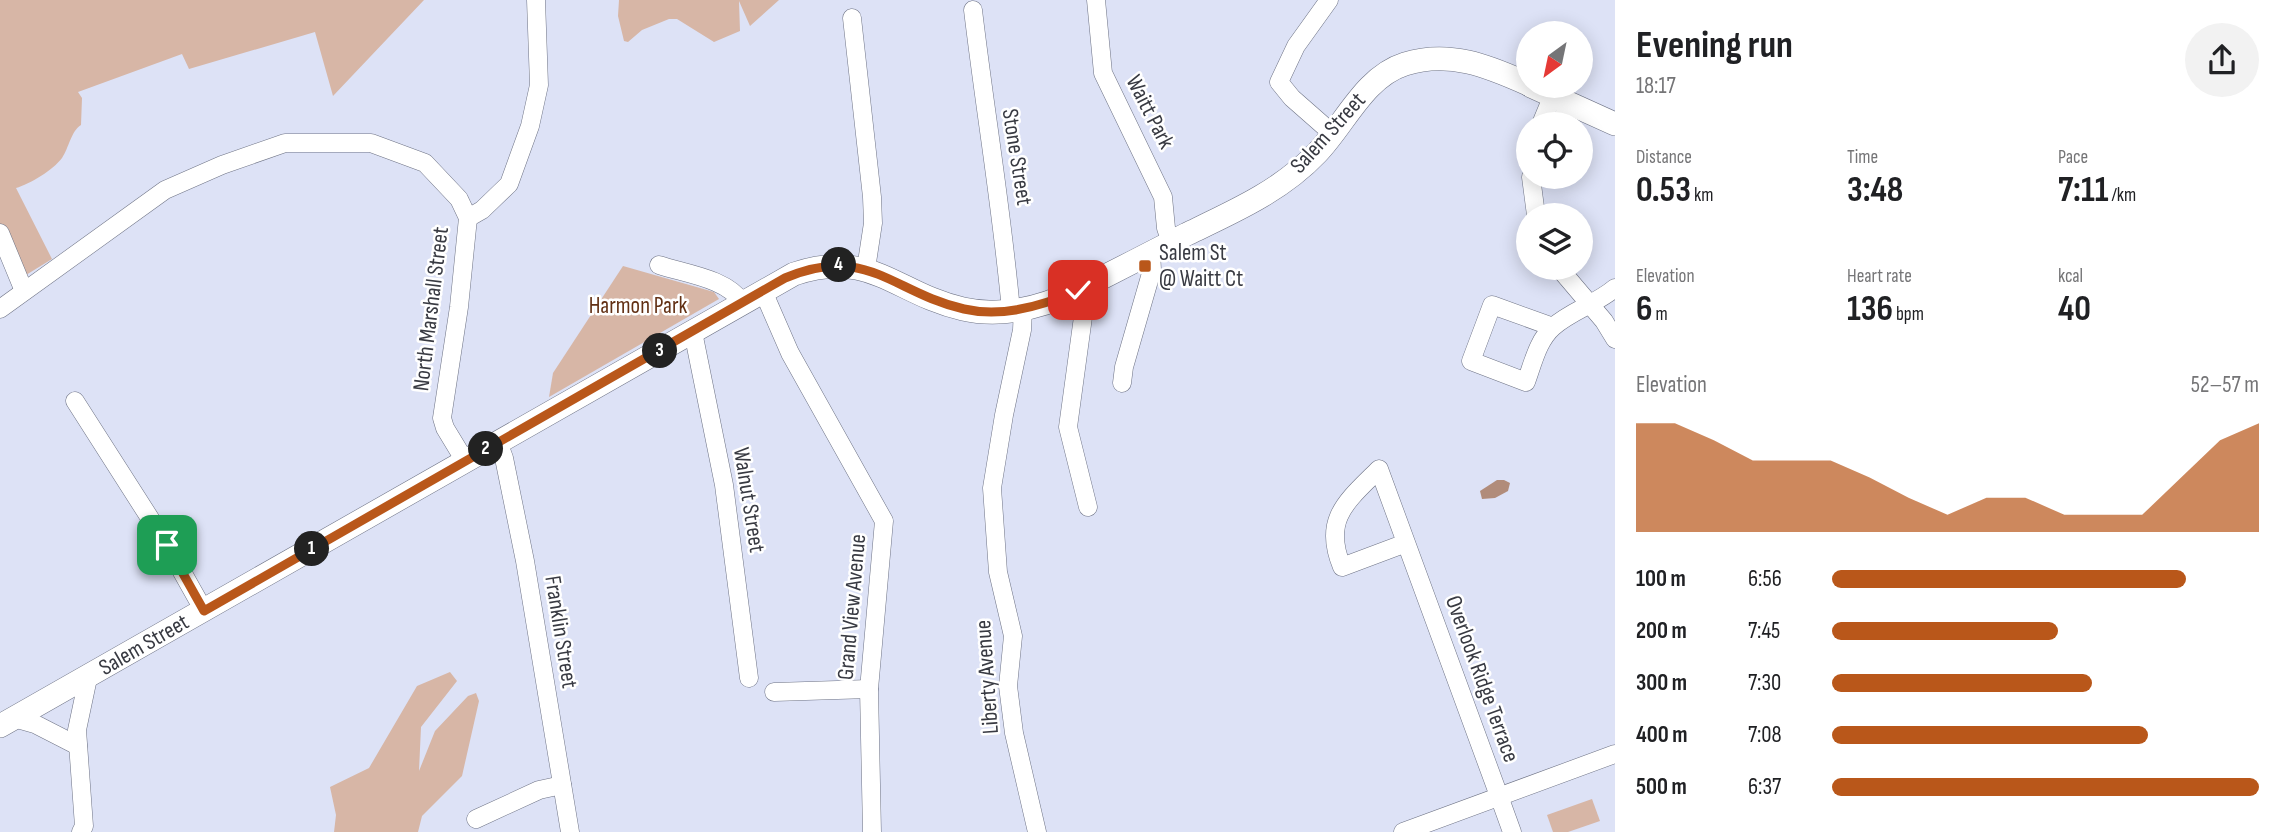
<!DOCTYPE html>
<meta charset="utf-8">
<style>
:root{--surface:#fff;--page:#f2f2f2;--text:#202124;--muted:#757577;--accent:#b9571a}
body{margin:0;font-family:"Sofia Sans Condensed",sans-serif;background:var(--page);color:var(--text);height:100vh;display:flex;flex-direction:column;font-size:26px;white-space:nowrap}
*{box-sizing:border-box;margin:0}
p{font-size:23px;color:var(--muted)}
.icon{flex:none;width:38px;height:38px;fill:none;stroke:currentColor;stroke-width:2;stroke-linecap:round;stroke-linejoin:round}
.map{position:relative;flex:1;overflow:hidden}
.details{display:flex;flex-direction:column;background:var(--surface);width:665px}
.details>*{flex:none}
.needle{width:46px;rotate:213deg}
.buttons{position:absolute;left:1516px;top:21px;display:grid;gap:14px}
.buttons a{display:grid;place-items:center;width:77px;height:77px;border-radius:50%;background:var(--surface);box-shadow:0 4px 18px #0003;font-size:35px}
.pin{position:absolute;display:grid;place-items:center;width:60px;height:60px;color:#fff;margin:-30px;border-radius:14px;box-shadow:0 4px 10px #0006}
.km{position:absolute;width:35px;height:35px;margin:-18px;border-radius:50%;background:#222;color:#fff;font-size:19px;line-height:35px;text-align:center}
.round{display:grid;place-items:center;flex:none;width:74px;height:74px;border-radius:37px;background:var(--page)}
.summary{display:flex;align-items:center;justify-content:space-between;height:119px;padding:0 21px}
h1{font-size:38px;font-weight:700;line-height:52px}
.stats{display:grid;grid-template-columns:repeat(3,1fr);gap:10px;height:119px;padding:7px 21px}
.stats div{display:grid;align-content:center}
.stats b{font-size:35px;font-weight:700}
.stats small{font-size:19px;font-weight:400}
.stats p{font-size:19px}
.chart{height:196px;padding:14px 21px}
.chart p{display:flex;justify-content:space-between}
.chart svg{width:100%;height:126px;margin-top:7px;fill:var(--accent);opacity:.7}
ul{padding:0 21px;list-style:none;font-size:23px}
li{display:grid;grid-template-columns:112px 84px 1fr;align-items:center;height:52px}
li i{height:18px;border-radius:9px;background:var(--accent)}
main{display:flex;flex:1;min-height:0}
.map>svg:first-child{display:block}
.green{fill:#d7b6a6}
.water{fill:#b18c7a}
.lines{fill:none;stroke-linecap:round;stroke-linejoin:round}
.minor-casing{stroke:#6e7385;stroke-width:19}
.major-casing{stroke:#6e7385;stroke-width:24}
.minor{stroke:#fff;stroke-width:18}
.major{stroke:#fff;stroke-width:23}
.route-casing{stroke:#fff;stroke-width:14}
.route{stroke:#b9571a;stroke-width:9}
.poi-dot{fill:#b9571a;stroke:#fff;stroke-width:2.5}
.labels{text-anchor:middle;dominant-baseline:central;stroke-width:5;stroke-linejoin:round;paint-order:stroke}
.street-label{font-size:23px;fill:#383a42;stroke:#fff}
.poi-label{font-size:23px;fill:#383a42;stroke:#fff;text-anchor:start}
.park-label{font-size:23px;fill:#623014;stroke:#fff}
</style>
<main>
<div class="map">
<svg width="1615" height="832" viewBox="0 0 1615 832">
<rect width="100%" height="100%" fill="#dde2f6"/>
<g class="green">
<path d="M0,0H424L333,96L315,32L189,69L182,54L78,92L82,98L81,125C71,131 69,148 62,158C53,170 30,184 16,188L52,259L13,283L0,252Z"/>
<path d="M619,0H779L750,26L739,1L740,31L714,42L677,19H669L642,30L628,42L624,41L618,16Z"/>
<path d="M623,266L714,292L719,299L549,397L553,373Z"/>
<path d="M450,672L457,681L421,727L419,771L435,731L468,696L476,693L479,701L462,776L422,816L418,832H334L336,815L330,787L369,768L417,686Z"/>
<path d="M1592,799L1600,821L1568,832H1553L1547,815Z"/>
</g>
<path class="water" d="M1497,480H1504L1510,483L1508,491L1495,498L1482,499L1480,491Z"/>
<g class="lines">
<defs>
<g id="minor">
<path d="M1096,0L1103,73L1163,197L1166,228L1171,243"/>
<path d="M1329,0L1296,46L1279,82L1292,98L1333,134"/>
<path d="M973,10C985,111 1002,210 1011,311"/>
<path d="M852,18L872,197L873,223L866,269"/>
<path d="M1541,124L1553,95"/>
<path d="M1560,124L1569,103"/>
<path d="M1528,158V160"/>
<path d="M1531,177L1536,215"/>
<path d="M468,218L482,210L509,184L530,126L539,85L536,0"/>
<path d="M0,233L24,291"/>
<path d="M659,265C686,274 726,278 743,303"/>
<path d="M1559,268L1604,321L1615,339"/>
<path d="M1078,290L1083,317L1068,427L1088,507"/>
<path d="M763,291L790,353L884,521L869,689L872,832"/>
<path d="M0,309L165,190L222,165L285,143H371L425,163L459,199L468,218L459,307L442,418L445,428L465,461"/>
<path d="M1023,309L1022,330L1004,415L992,488L998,572L1013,636L1008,686L1014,733L1037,832"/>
<path d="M1553,327L1492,305L1471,361L1526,382C1533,363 1538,340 1553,327C1571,311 1596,304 1615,288"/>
<path d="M693,332L724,485L749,678"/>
<path d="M1122,383L1124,367L1152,270L1151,252"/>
<path d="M75,401L167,545L204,611"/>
<path d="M498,442L504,458L525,561L570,832"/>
<path d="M1406,543L1342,567C1322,519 1347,501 1379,469L1499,796L1512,832"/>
<path d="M774,692L869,689"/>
<path d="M14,718L35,724L78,746"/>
<path d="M476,819L539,790L562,785"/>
<path d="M81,832L84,826L77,730L88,678"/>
<path d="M1403,832L1615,754"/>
</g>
<g id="major">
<path d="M1531,86L1615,124"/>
<path d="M0,726L794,274C871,248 896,294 963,309C1003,318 1043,307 1078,290C1115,271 1151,253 1187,234C1233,212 1281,191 1317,153C1345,124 1364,77 1405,64C1449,50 1488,66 1528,84"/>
</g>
</defs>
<use href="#minor" class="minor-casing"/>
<use href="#major" class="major-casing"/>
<use href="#minor" class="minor"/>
<use href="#major" class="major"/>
</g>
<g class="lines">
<defs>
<path id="route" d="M167,545L204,611L785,278C866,243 893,293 964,309C1003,318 1043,306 1078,290"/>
</defs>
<use href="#route" class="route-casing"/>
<use href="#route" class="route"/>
</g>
<rect class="poi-dot" x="1138" y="259" width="14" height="14" rx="3.5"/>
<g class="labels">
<g class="street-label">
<text transform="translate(1150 112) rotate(63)">Waitt Park</text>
<text transform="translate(1328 133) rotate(-48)">Salem Street</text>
<text transform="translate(1017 157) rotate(81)">Stone Street</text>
<text transform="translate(431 309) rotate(-83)">North Marshall Street</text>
<text transform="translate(749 500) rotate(81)">Walnut Street</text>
<text transform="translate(852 607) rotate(-85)">Grand View Avenue</text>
<text transform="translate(561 632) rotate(81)">Franklin Street</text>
<text transform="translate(144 645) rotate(-30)">Salem Street</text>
<text transform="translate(987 677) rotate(-94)">Liberty Avenue</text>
<text transform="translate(1482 679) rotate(70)">Overlook Ridge Terrace</text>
</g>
<g class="poi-label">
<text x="1159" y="253">Salem St<tspan x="1159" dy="26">@ Waitt Ct</tspan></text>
</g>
<g class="park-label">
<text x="638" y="306">Harmon Park</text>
</g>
</g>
</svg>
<div class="buttons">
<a><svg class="needle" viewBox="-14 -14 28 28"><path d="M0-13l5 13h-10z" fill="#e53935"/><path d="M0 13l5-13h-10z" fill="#757577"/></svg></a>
<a><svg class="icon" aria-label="locate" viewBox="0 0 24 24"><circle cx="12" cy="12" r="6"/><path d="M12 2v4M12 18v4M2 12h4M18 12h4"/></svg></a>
<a><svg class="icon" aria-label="layers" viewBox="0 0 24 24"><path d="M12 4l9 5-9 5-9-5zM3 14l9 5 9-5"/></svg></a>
</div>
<div class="pin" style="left:167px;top:545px;background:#1e9e55"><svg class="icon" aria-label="arrive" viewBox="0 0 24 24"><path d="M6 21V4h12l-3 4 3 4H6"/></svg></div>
<div class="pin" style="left:1078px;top:290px;background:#d93025"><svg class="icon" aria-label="check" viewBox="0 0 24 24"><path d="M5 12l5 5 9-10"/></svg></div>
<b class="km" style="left:312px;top:549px">1</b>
<b class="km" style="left:486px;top:449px">2</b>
<b class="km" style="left:660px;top:351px">3</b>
<b class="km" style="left:839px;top:265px">4</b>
</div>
<section class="details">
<div class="summary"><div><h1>Evening run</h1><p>18:17</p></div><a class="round"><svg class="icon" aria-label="share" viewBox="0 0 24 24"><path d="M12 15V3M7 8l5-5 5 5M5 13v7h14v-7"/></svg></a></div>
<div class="stats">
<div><p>Distance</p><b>0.53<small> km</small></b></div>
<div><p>Time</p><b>3:48</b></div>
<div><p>Pace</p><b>7:11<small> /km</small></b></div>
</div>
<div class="stats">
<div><p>Elevation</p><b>6<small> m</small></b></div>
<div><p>Heart rate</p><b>136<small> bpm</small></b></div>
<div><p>kcal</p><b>40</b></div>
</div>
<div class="chart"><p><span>Elevation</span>52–57 m</p>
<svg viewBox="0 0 160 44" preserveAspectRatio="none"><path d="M0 44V6L10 6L20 12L30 19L40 19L50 19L60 25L70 32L80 38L90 32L100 32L110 38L120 38L130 38L140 25L150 12L160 6V44z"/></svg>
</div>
<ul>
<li><b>100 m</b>6:56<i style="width:83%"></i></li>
<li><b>200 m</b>7:45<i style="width:53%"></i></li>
<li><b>300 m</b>7:30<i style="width:61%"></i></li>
<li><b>400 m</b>7:08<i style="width:74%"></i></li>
<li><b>500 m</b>6:37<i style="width:100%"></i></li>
</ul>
</section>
</main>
